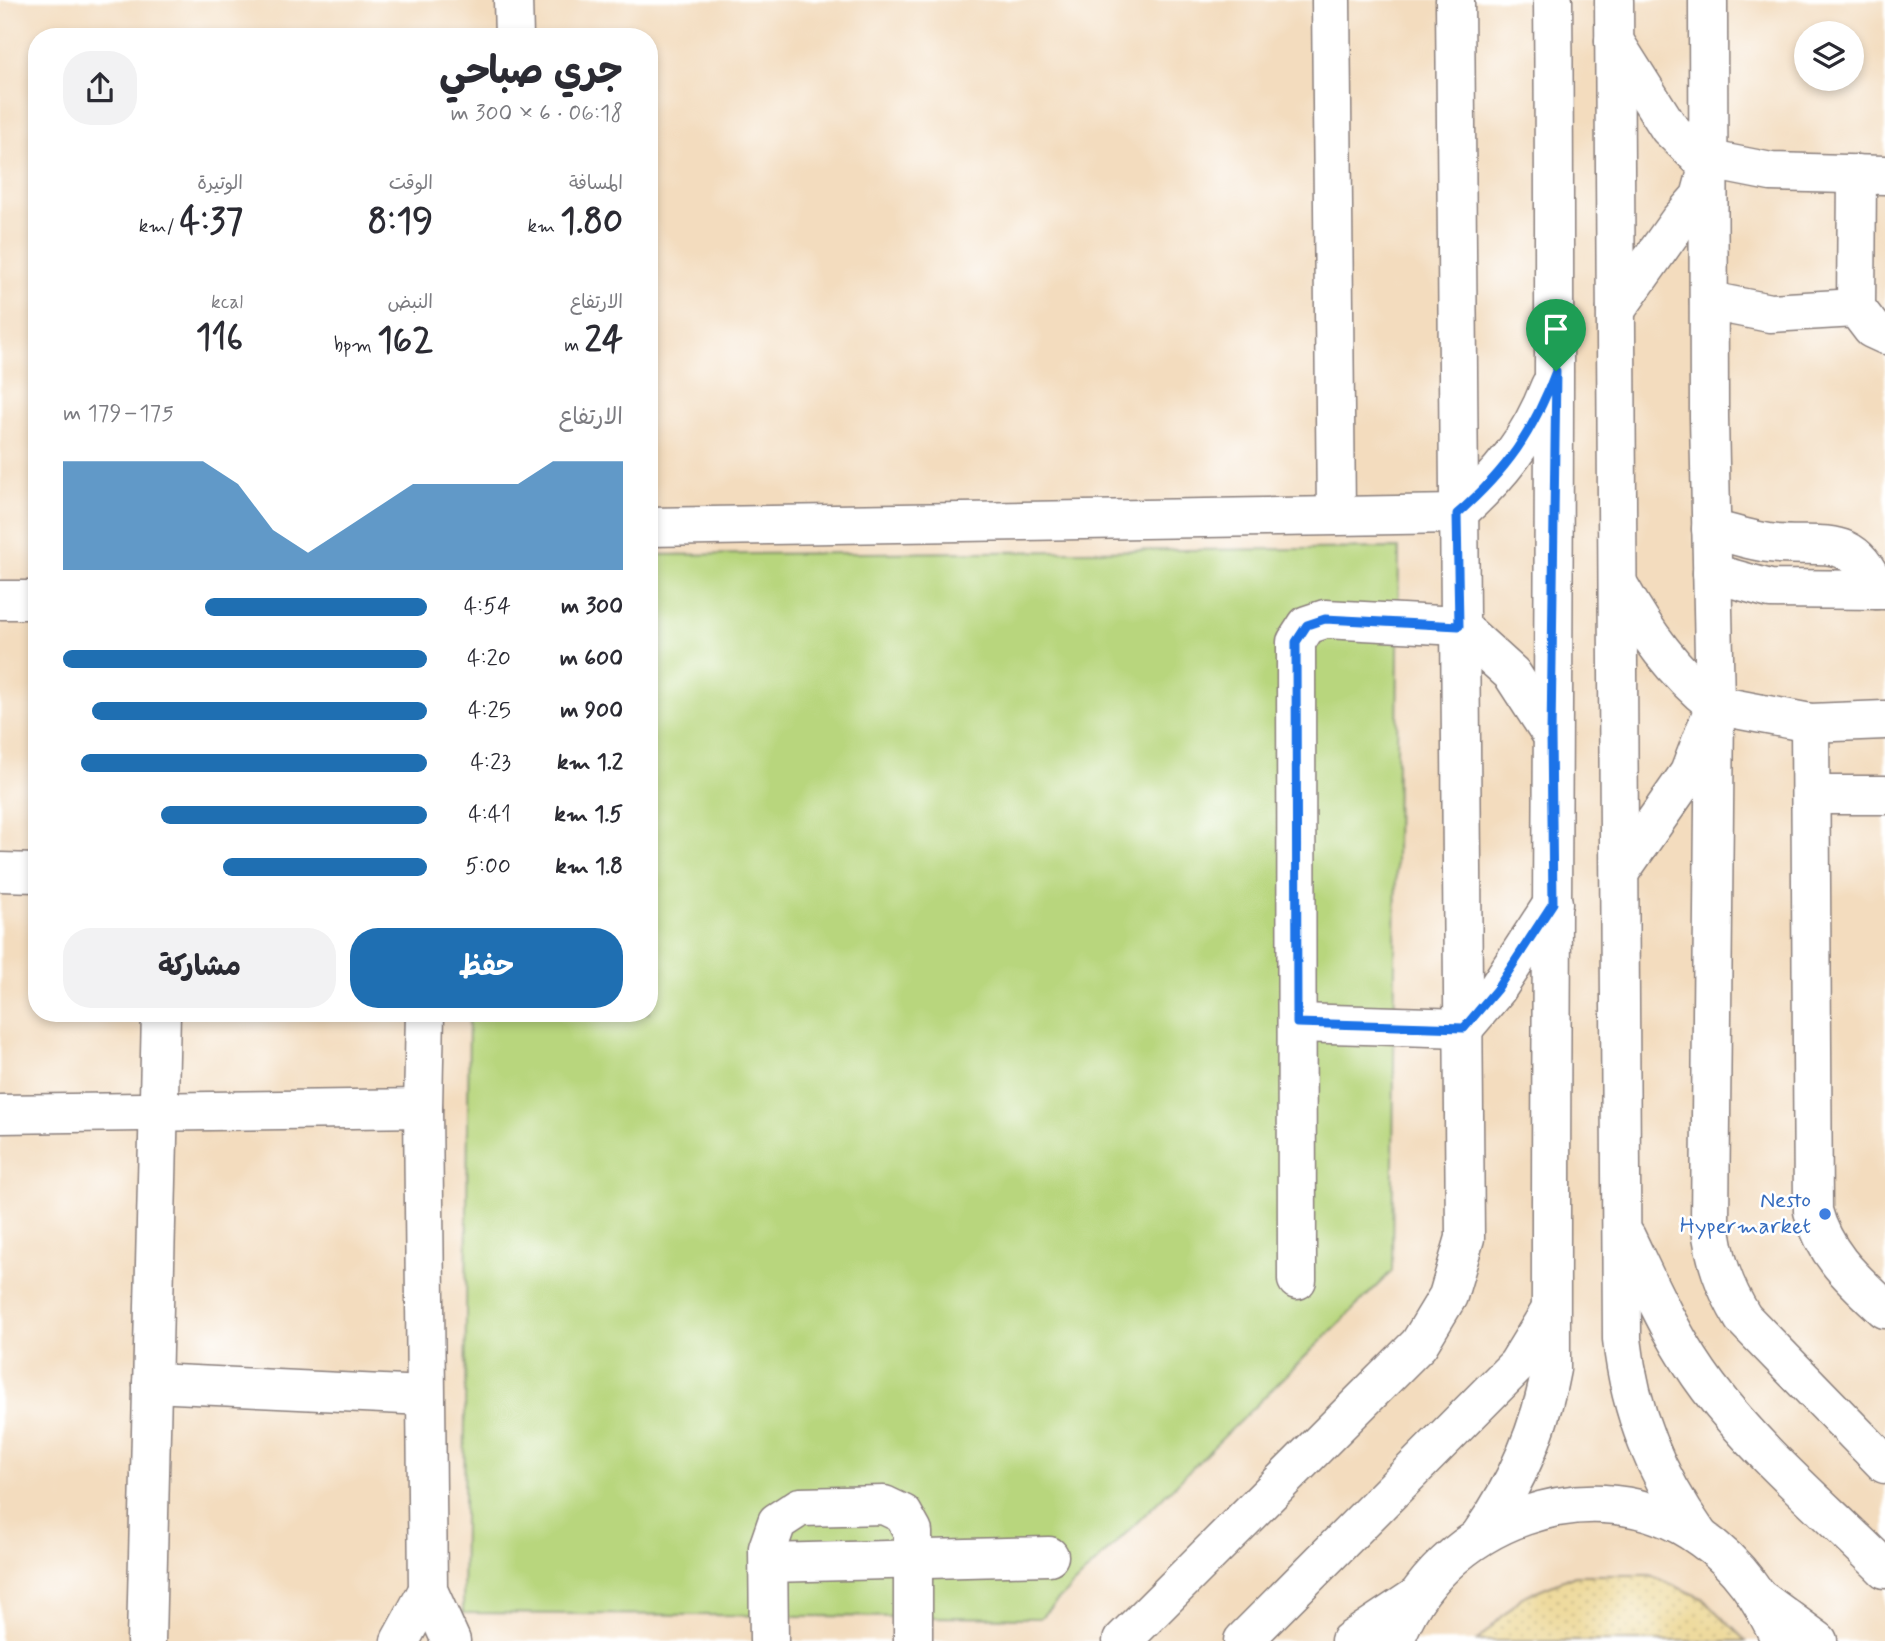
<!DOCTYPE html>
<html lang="ar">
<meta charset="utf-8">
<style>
:root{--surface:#fff;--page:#f2f2f3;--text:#2b2b33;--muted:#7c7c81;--accent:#1f6fb2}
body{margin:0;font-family:Mynerve,"Playpen Sans Arabic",sans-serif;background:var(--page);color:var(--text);direction:rtl;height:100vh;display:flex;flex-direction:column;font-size:26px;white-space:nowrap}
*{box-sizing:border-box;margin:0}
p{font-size:23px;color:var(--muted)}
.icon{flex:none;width:38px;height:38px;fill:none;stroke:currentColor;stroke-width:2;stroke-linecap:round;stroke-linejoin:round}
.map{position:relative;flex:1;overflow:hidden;direction:ltr}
.side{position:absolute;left:28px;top:28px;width:630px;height:994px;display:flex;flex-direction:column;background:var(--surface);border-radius:28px;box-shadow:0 4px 10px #0003;direction:rtl}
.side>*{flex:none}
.tools{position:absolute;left:1794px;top:21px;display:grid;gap:14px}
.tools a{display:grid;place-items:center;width:70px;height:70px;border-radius:50%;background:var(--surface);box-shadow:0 4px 10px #0003;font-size:35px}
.pin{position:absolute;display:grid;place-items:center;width:60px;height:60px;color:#fff;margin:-72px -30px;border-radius:50% 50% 50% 0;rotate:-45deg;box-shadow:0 0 7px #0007}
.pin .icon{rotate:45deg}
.round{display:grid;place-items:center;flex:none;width:74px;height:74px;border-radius:28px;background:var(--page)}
.summary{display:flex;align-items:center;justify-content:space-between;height:119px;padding:0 35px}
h1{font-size:38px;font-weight:700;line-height:52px}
.figures{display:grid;grid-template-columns:repeat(3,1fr);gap:10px;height:119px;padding:7px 35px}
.figures div{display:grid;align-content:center}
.figures b{font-size:35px;font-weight:700}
.figures small{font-size:19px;font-weight:400}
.figures p{font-size:19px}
.chart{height:196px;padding:14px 35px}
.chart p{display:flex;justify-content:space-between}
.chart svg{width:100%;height:126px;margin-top:7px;fill:var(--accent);opacity:.7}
.button{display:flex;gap:14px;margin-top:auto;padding:14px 35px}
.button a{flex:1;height:80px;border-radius:28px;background:var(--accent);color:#fff;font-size:28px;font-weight:700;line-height:80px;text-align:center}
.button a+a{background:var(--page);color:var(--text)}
ul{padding:0 35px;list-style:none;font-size:23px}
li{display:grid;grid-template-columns:112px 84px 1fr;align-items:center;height:52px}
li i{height:18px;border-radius:9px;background:var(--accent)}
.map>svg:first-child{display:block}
.grass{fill:#b8d67d;stroke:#6d7c5c;stroke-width:2}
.sand{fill:url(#sand-dots);stroke:#887e6c;stroke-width:2}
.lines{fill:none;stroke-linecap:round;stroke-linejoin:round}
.minor-casing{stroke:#8a7f7c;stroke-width:41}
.major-casing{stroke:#8a7f7c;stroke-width:41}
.minor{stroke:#fff;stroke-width:38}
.major{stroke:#fff;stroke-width:38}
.route-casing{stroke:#fff;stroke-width:14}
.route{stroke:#1a73e8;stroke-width:9}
.shop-dot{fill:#3f7fe0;stroke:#fff;stroke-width:2.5}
.labels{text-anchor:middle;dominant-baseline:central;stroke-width:5;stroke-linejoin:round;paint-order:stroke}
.shop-label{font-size:23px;fill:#366cbe;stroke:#fff;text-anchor:end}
</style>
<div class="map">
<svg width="1885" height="1641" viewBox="0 0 1885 1641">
<defs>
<pattern id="sand-dots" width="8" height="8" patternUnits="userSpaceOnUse" patternTransform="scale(1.75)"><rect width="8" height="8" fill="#eeda9e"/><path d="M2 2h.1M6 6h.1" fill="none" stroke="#ccbb89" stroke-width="1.8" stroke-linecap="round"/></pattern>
</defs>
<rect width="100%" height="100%" fill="#fff"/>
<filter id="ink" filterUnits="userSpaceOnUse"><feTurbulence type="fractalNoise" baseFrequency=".0143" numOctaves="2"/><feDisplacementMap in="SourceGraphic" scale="14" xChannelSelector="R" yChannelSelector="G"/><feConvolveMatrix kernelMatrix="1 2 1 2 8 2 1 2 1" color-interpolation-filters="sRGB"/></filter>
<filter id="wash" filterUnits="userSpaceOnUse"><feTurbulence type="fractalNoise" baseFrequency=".00686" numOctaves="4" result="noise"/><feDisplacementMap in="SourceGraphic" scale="28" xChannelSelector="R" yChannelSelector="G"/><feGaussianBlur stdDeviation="1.57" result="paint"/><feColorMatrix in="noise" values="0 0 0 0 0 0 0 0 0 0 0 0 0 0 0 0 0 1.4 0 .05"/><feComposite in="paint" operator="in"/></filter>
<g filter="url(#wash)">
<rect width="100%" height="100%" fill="#f3dcbe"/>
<path class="grass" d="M1399,548L1392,1271L1040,1618L463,1613L469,1013H649V555Z"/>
<path class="sand" d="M1575,1575H1650L1702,1598L1746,1641H1477L1522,1597Z"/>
</g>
<g filter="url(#ink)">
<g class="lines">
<defs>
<g id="minor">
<path d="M513,0L514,37"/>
<path d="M1331,0L1336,515"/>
<path d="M1708,0L1709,417L1715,705L1710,1221C1714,1258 1724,1287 1743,1318L1885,1464"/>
<path d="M1710,160L1771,172L1885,175"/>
<path d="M1857,174L1856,308L1872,329L1885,335"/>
<path d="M1709,301L1770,313L1856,308"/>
<path d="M649,527L1457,514"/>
<path d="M1711,529C1730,534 1749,540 1769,543C1818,550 1854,529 1876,590"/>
<path d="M1712,573L1770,589L1885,590"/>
<path d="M0,600H37"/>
<path d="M1715,705L1810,723L1885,720"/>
<path d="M1810,723L1813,1211C1825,1255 1853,1279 1885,1309"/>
<path d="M1811,795H1885"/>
<path d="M0,872L37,873"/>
<path d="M425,1013L423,1108L428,1590L451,1641"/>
<path d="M1297,1023L1464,1028"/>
<path d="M0,1114L423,1108"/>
<path d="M1297,1280L1296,642L1307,625L1325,619L1459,626"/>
<path d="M152,1383L425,1396"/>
<path d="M769,1563L1049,1556"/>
<path d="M1762,1600L1818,1641"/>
<path d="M146,1641L161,1013"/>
<path d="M400,1641L428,1590"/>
<path d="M769,1641L768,1548L777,1522L800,1507L884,1505L903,1514L913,1532V1641"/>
<path d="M1122,1641L1419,1344L1448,1296L1465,1238L1455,0"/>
<path d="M1350,1641L1416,1597"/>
</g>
<g id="major">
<path d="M1614,0L1622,1339C1630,1413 1656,1475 1699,1536"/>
<path d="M1614,41L1669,128L1704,162L1710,160L1700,197L1679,221L1616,310"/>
<path d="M1457,514C1499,477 1530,439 1550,386"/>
<path d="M1620,587C1646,633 1673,672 1715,705L1689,773L1620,872"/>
<path d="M1459,626L1512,674L1551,734"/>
<path d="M1464,1028L1497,989L1553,903"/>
<path d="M1626,1237C1651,1289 1674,1342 1709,1388C1758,1453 1827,1511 1885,1569"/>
<path d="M1481,1534C1517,1483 1540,1430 1551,1369C1550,913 1557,456 1553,0"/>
<path d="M1243,1641L1517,1365L1550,1311"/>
<path d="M1395,1641C1436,1522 1596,1461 1701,1538C1740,1565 1762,1599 1781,1641"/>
</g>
</defs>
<use href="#minor" class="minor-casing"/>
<use href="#major" class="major-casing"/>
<use href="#minor" class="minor"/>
<use href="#major" class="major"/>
</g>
</g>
<g class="lines" filter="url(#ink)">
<defs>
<path id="route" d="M1556,371L1551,734L1553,903L1497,989L1464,1028L1297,1023L1296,642L1307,625L1325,619L1459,626L1457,514C1507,470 1533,433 1556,371Z"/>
</defs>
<use href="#route" class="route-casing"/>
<use href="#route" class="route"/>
</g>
<circle class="shop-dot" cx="1825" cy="1214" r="7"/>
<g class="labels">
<g class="shop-label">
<text x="1811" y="1201">Nesto<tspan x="1811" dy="26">Hypermarket</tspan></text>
</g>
</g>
</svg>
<div class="tools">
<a><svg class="icon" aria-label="layers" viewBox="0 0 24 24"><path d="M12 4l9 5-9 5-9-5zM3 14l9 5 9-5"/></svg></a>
</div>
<div class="pin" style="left:1556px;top:371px;background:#1e9e55"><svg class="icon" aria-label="arrive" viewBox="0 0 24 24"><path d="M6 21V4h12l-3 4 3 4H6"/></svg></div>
<section class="side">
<div class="summary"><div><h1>جري صباحي</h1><p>06:18 · 6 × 300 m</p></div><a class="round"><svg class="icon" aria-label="share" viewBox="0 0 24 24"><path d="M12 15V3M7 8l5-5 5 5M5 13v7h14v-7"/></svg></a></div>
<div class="figures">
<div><p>المسافة</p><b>1.80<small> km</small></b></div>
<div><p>الوقت</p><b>8:19</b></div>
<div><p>الوتيرة</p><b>4:37<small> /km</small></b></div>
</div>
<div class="figures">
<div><p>الارتفاع</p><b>24<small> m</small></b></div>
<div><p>النبض</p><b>162<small> bpm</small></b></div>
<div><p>kcal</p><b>116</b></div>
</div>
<div class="chart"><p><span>الارتفاع</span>175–179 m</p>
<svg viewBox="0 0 160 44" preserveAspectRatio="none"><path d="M0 44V6L10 6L20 6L30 6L40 6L50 14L60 30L70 38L80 30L90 22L100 14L110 14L120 14L130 14L140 6L150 6L160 6V44z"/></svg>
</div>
<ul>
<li><b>300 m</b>4:54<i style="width:61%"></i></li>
<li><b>600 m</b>4:20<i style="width:100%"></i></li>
<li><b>900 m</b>4:25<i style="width:92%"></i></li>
<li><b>1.2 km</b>4:23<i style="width:95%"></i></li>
<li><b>1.5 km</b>4:41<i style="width:73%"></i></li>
<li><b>1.8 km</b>5:00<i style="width:56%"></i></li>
</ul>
<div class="button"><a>حفظ</a><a>مشاركة</a></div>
</section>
</div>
